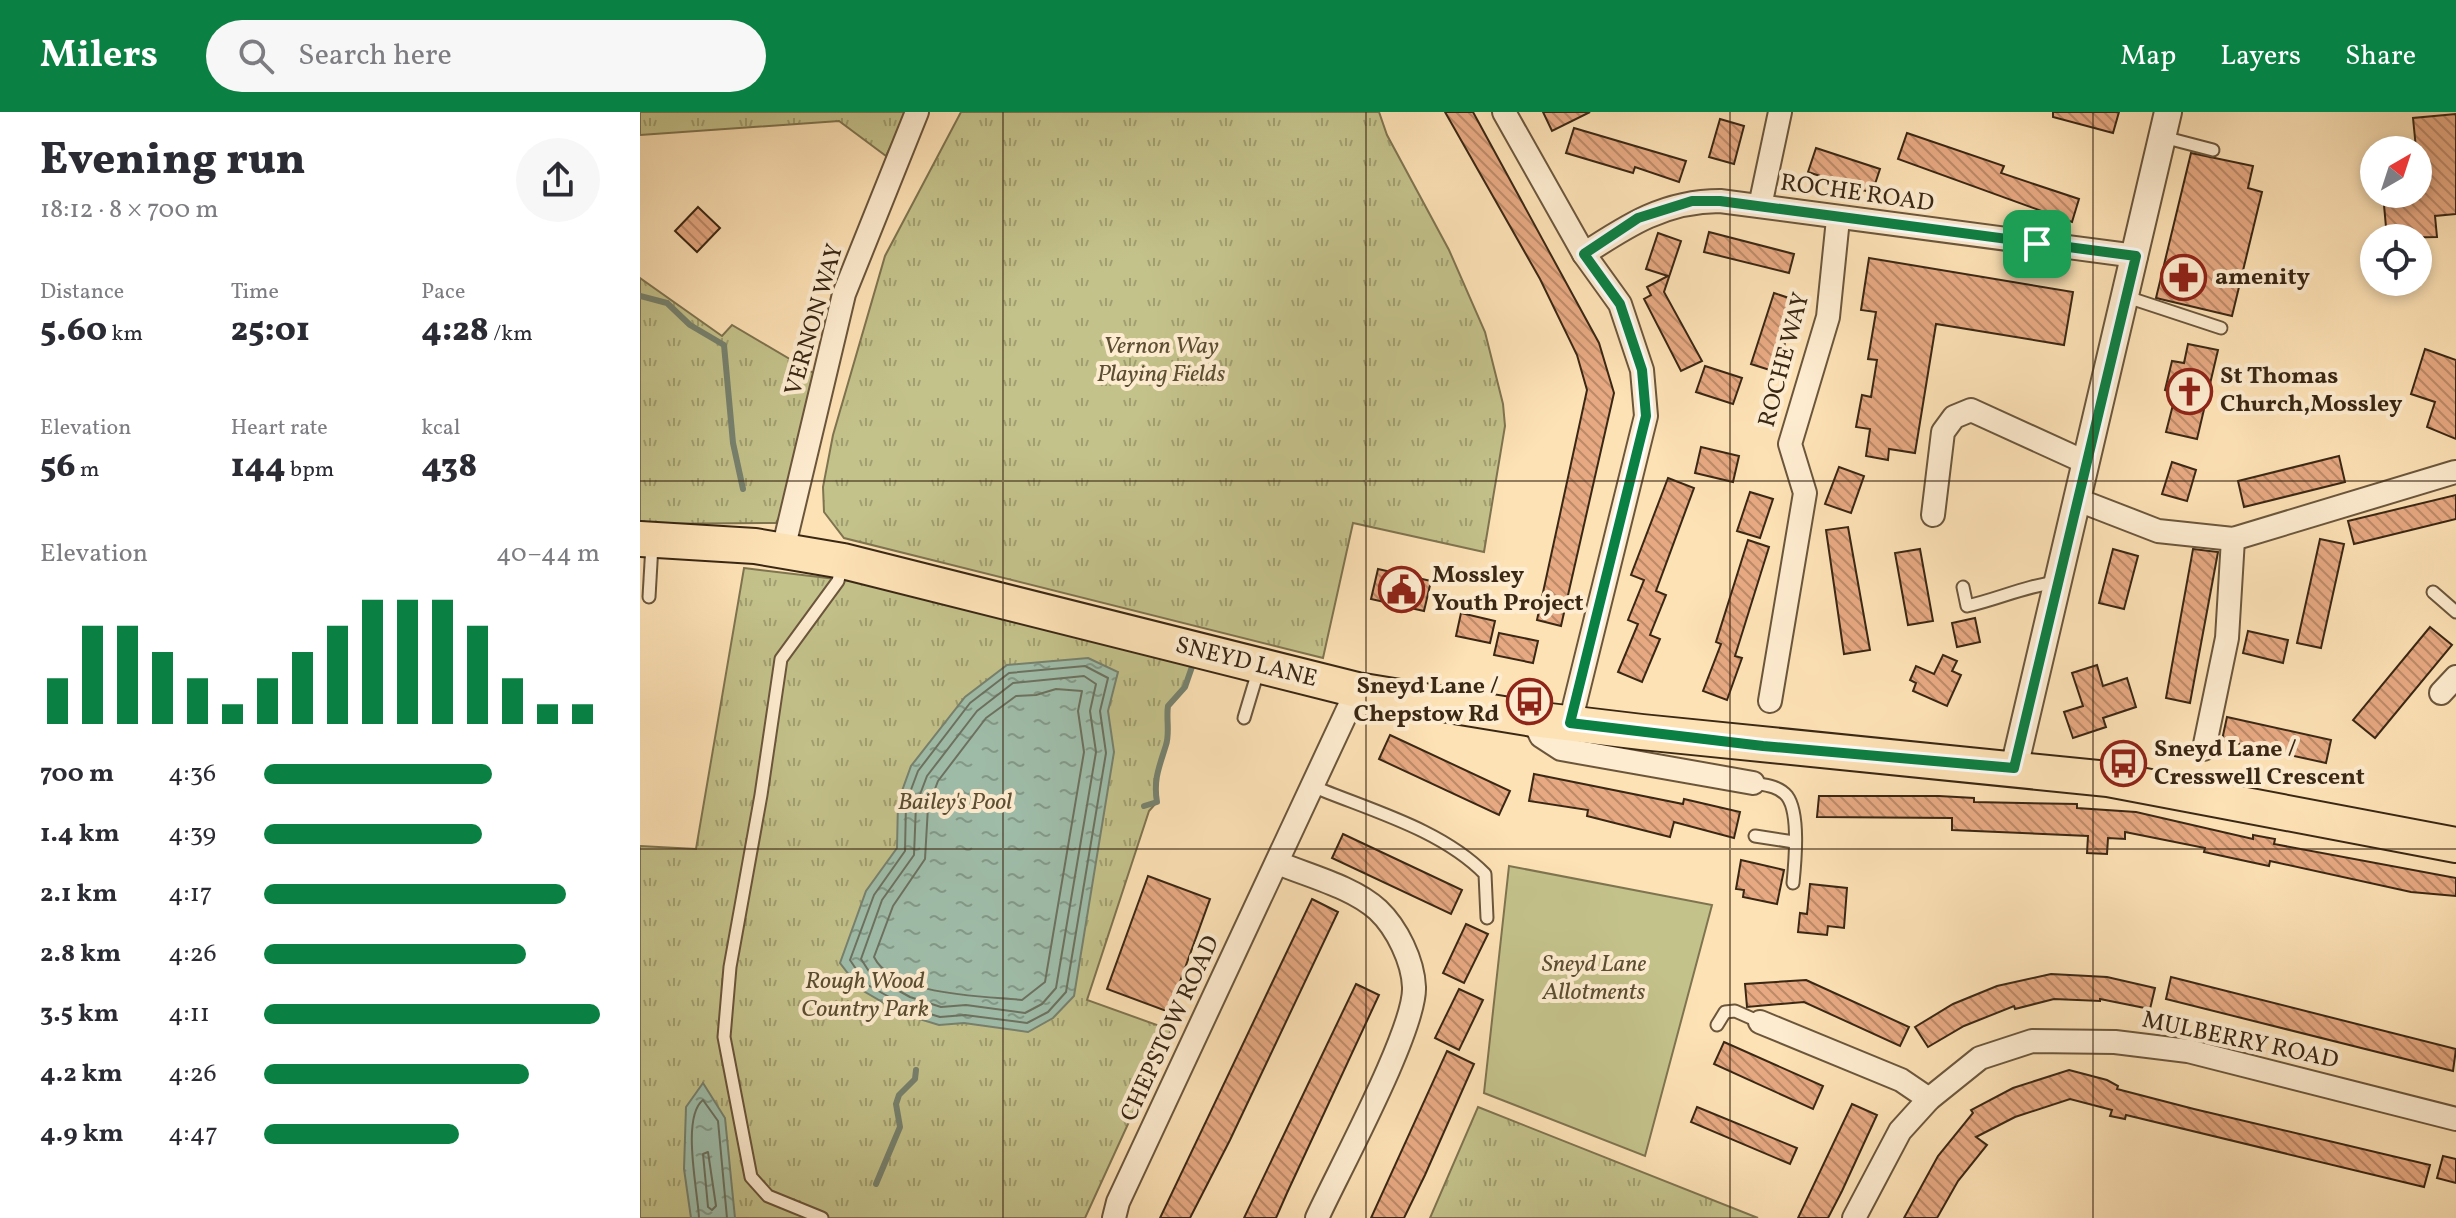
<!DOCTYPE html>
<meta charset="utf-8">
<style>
:root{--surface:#fff;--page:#f7f7f7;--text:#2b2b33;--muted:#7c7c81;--accent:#0b8043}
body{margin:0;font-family:Vollkorn,serif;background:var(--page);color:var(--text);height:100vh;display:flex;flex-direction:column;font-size:30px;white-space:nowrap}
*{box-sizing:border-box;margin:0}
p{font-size:26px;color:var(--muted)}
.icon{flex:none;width:44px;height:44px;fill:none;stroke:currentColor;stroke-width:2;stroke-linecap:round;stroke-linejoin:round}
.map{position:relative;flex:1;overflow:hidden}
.details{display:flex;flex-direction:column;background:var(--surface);width:640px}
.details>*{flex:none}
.needle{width:52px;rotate:39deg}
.controls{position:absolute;left:1720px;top:24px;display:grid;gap:16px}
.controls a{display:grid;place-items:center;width:72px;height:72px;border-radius:50%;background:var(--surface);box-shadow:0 4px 12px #0003;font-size:40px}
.pin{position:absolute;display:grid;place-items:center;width:68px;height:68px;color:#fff;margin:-34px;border-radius:16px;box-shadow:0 4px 12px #0006}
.round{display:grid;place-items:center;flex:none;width:84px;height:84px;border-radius:42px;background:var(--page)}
.headline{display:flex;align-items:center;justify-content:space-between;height:136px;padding:0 40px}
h1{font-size:44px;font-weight:800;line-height:60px}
.stats{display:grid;grid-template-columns:repeat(3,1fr);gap:12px;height:136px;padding:8px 40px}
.stats div{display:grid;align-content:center}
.stats b{font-size:34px;font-weight:800}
.stats small{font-size:22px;font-weight:400}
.stats p{font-size:22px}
.chart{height:224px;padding:16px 40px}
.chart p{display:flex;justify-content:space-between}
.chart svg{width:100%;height:144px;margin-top:8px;stroke:var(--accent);stroke-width:6}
ul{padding:0 40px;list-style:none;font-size:26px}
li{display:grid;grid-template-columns:128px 96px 1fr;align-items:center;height:60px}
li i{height:20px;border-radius:10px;background:var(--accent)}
header{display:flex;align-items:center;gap:48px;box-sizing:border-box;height:112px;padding:0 40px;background:var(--accent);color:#fff}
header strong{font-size:38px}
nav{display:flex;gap:44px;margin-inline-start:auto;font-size:28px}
.search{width:560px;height:72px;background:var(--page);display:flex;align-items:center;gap:20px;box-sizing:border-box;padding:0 28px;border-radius:44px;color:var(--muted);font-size:30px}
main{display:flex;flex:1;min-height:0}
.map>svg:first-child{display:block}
.green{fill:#c4c28b;stroke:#7f7450;stroke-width:2}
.park{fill:url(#park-tufts);stroke:#7f7450;stroke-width:2}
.water{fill:url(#water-ripples);stroke:#77826f;stroke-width:2}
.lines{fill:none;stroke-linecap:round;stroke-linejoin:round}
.shore{stroke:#6c7260;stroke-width:2}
.stream{stroke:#77826f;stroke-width:6}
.building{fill:url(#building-back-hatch);stroke:#3a2714;stroke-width:2}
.service-casing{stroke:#6b563c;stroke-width:15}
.minor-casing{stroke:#6b563c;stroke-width:26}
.tertiary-casing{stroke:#6b563c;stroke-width:30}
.primary-casing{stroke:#3a2714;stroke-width:38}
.service{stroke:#feecd0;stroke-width:11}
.minor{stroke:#feecd0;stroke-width:22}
.tertiary{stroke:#feecd0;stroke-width:26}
.primary{stroke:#fde2b6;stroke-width:34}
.route-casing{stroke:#fff;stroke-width:16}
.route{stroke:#0b8043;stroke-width:10}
.grid{fill:none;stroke:#3a2714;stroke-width:2;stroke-opacity:0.55}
.labels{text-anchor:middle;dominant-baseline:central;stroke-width:8;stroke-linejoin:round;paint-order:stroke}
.street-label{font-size:24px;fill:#3a2714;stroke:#feecd0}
.poi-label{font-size:24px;font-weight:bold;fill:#3a2714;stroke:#feecd0;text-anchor:start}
.park-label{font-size:24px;font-style:italic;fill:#5c4e32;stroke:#feecd0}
</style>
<header>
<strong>Milers</strong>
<div class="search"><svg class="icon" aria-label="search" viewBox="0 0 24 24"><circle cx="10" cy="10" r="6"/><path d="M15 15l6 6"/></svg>Search here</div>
<nav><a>Map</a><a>Layers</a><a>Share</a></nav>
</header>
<main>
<section class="details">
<div class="headline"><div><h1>Evening run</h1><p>18:12 · 8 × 700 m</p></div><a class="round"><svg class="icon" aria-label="share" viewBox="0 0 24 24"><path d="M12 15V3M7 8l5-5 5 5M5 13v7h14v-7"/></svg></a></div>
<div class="stats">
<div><p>Distance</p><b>5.60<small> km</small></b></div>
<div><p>Time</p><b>25:01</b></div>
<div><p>Pace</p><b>4:28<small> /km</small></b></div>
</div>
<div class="stats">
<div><p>Elevation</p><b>56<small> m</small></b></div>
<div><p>Heart rate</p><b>144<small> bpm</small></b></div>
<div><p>kcal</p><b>438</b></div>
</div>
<div class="chart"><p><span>Elevation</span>40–44 m</p>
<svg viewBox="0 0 160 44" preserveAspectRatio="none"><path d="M5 44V30M15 44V14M25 44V14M35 44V22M45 44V30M55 44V38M65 44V30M75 44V22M85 44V14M95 44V6M105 44V6M115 44V6M125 44V14M135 44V30M145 44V38M155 44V38"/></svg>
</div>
<ul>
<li><b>700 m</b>4:36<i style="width:68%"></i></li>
<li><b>1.4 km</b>4:39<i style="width:65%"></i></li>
<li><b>2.1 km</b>4:17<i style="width:90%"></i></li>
<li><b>2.8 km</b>4:26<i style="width:78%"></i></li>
<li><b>3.5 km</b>4:11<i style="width:100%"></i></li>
<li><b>4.2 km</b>4:26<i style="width:79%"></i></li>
<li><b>4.9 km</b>4:47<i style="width:58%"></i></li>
</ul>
</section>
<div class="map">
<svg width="1816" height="1106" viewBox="0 0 1816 1106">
<defs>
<pattern id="park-tufts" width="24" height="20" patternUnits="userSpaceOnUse" patternTransform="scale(2)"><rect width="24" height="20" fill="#c4c28b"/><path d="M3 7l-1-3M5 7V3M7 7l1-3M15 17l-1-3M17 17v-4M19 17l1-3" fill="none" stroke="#a09e70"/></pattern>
<pattern id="water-ripples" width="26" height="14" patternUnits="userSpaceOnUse" patternTransform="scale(2)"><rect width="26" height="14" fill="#9fbeab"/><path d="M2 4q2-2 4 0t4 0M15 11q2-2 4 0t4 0" fill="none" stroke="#839a8a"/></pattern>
<pattern id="building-back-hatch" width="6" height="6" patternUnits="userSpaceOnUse" patternTransform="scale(2)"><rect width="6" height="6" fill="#e7a982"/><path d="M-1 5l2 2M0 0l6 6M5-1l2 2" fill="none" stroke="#bc8a69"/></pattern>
</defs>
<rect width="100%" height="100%" fill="#fde2b6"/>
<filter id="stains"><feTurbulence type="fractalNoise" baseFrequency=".0025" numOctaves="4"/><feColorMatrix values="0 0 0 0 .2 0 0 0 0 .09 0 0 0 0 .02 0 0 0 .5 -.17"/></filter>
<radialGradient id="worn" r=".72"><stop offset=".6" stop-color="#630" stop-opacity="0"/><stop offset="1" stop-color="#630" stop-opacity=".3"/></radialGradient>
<path class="green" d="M869,754L1072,793L1005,1044L844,981Z"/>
<g class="park">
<path d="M0,0H267L246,44L199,9L0,23Z"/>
<path d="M321,0H739L747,23L809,138L845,220L863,292L865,314L844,440L713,411L683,546L204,426L184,400L183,375L193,323L245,144Z"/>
<path d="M0,166L82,224L92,213L175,262L147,391L136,411L0,412Z"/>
<path d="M104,456L213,469L540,551L554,549L545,575L528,594C526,606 530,621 526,633C520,653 513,667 517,690L509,699L447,888L531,918L445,1106H0V734L56,737Z"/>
<path d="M838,995L1118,1106H790Z"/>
</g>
<g class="water">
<path d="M448,546L478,560L468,599L474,640L434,884L413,906L388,920L324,911L299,913L263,902L220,877L200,851L226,779L257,736L258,690L271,654L325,585L367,553Z"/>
<path d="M63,971L85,1006L95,1106H51L44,1057L46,995Z"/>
</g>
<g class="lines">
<g class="shore">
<path d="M445,554L468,566L460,599L466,641L426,880L408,900L387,911L325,903L300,905L267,895L226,872L210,848L234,783L265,739L266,691L278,659L330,591L369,561Z"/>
<path d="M444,564L456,572L450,599L456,640L416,876L402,892L385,901L326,893L301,895L270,885L232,864L221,847L242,788L274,743L276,693L287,664L337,599L373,571Z"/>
<path d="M416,577L442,579L438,599L444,640L405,870L382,888C344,884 253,884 234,845L253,794L285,747L288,695L298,669L346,606L376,584L396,583Z"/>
<path d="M68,1040L76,1094L72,1098L68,1095L63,1042Z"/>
<path d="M59,1106C58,1080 41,1005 63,988L78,1009L87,1106"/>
</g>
<g class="stream">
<path d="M0,184L27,191L50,213L84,233L93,331L103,377"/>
<path d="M504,694L517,690C513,667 520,653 526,633C530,621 526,606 528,594L545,575L554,549"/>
<path d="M236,1072L260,1015L256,992L259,983L275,967L276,958"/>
</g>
</g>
<g class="building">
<path d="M805,0H833L959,231L974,281L921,514L897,508L947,278L937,243L900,167Z"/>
<path d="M903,0H950L912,19Z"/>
<path d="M1413,0H1479L1473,21L1413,5Z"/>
<path d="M1816,2V102L1795,104L1797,125L1747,126L1743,82H1778L1780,77L1773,6Z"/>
<path d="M1080,7L1104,14L1094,52L1069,45Z"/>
<path d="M934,16L1046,49L1039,70L995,55L993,61L926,41Z"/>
<path d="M1267,21L1364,54L1361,61L1439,87L1432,110L1258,47Z"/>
<path d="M1176,36L1240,57L1232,81L1168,60Z"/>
<path d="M1551,41L1613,54L1608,76L1622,80L1592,204L1516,186Z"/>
<path d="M58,95L80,116L57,140L35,119Z"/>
<path d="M1069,120L1154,142L1149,161L1064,140Z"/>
<path d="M1018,121L1041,129L1024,180L1062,249L1041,259L1004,187L1011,183L1007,175L1028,164L1006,157Z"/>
<path d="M1229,146L1433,180L1424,233L1296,212L1275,341L1249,337L1248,348L1226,344L1230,317L1216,315L1222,283L1231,285L1237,248L1228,247L1236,200L1221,198Z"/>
<path d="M1134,181L1158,189L1136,260L1111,252Z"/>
<path d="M1548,232L1578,238L1557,327L1526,320L1536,281L1525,278L1532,249L1544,251Z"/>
<path d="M1785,237L1816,248V327L1787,315L1795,290L1771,282Z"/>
<path d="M1065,254L1102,266L1093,292L1056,280Z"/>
<path d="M1061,335L1099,344L1093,370L1055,361Z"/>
<path d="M1699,344L1705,370L1604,395L1598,369Z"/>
<path d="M1532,350L1556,358L1547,389L1522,382Z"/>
<path d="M1199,355L1224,364L1211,401L1185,392Z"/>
<path d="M1028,366L1054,376L1016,479L1026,483L1010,523L1020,527L1002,570L978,560L998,512L988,508L1004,468L991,463Z"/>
<path d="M1110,380L1133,387L1120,426L1097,419Z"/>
<path d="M1816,383V407L1714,432L1708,409Z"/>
<path d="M1208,415L1230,538L1204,542L1186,418Z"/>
<path d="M1680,427L1704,432L1681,536L1657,531Z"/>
<path d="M1108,428L1129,435L1095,544L1102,546L1087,588L1063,579L1081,532L1076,530Z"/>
<path d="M1280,437L1293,509L1268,513L1255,441Z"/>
<path d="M1473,437L1498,444L1484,497L1459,491Z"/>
<path d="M1553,437L1578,440L1550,591L1526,586Z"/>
<path d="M738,457L791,469L784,499L731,487Z"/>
<path d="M821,501L855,509L850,531L816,524Z"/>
<path d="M1335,506L1340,530L1317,535L1312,511Z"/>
<path d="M1790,515L1812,533L1735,626L1713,608Z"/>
<path d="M1608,519L1648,528L1643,551L1603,541Z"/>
<path d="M859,521L898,529L893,551L854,543Z"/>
<path d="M1303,543L1317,549L1312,559L1321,563L1307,594L1273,579L1276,571L1270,568L1276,554L1294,562Z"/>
<path d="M1457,553L1463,574L1487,566L1496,595L1463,606L1466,615L1433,626L1424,600L1443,594L1432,561Z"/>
<path d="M1587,605L1691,628L1686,651L1582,628Z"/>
<path d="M750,623L870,679L859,703L739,647Z"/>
<path d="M894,662L1043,692L1044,687L1100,700L1094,726L1034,710L1030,725L947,704L948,698L889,689Z"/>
<path d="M1179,684H1299L1334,686V690L1437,692V696L1496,700L1613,727V723L1635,727L1634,732L1816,766V784L1771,780L1630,749L1629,754L1601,748L1564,740L1565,736L1485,720V727L1468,726L1467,742L1447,741L1448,724L1312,718V706L1177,705Z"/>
<path d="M703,722L822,778L811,802L692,746Z"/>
<path d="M1101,748L1144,758L1137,792L1103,785L1104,778L1096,777Z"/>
<path d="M508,764L570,787L529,900L467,877Z"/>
<path d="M1170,772L1207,776L1204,816L1188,814L1187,823L1158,820L1160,801L1167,802Z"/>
<path d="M672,787L698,800L590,1028L550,1106H520Z"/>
<path d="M826,812L848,822L824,871L803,861Z"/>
<path d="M1411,862L1467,865L1515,876L1510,897L1460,887V889L1414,887L1375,897L1374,894L1324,914L1288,935L1275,915L1313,892L1357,874Z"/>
<path d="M1531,865L1816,937L1813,959L1526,887Z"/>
<path d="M1166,868L1269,915L1260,934L1164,890L1107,895L1105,872Z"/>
<path d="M716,872L739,883L647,1081L636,1106H604Z"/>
<path d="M819,877L843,888L819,938L795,926Z"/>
<path d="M1084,930L1183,974L1173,997L1074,952Z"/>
<path d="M807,939L834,952L785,1063L764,1106H731Z"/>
<path d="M1429,958L1467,968L1478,974L1477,977L1554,997L1790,1053L1784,1075L1486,1003L1485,1007L1470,1004L1472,998L1430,987L1375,1005L1336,1025L1347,1033L1318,1069L1297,1106H1264L1298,1044L1333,1001L1331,998L1373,976Z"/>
<path d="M1212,992L1237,1003L1202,1079L1188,1106H1158Z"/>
<path d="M1057,995L1157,1036L1150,1052L1051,1010Z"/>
<path d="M1803,1044L1816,1047V1071L1797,1066Z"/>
</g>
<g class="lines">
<defs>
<g id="service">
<path d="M1523,25L1573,38"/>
<path d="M1487,185L1581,216"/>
<path d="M1323,475L1327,494C1359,487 1387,473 1419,470"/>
<path d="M1793,480L1816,500"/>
<path d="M9,485L12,433"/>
<path d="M604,606L619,556"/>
<path d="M1113,671C1125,673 1139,674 1147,684C1160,701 1155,751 1153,771"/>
<path d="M672,674C729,698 801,717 845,762L847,806"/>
<path d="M1115,724L1154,730"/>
<path d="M1077,913L1085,900L1095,899L1120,910"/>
<path d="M182,1106L128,1084L111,1065L84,925L90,855L121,683L141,547L198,469L202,453"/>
</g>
<g id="minor">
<path d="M864,0L944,142L980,192L1002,258L1006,304L930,611"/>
<path d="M1120,94L1140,0"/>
<path d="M944,142C988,113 1025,89 1080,89L1496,144"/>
<path d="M1438,388L1518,419L1593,427L1815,360"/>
<path d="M1293,403L1303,320L1314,305L1331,298L1445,350"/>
<path d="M143,438L204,182L277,0"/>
<path d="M1801,581L1816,565"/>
<path d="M1130,589L1165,381L1150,332L1188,205L1198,107"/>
<path d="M893,607L901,624L921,637L1113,671"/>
<path d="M1564,637L1587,526L1593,427"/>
<path d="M638,751C669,764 713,775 738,798C757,816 773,849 774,875C776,917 698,1060 677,1106"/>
<path d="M1120,910L1261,968L1289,987"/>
<path d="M474,1106L478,1090L717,578"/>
<path d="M1214,1106L1260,1019L1289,987L1340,946L1392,929L1475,930L1548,939L1816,1007"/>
</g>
<path id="tertiary" d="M1374,656L1528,0"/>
<path id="primary" d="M0,427L115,434L203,449L717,578L893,607L1002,620L1468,667L1816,733"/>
</defs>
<use href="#service" class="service-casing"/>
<use href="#minor" class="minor-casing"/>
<use href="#tertiary" class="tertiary-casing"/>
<use href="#primary" class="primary-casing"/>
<use href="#service" class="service"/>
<use href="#minor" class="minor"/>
<use href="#tertiary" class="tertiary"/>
<use href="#primary" class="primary"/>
</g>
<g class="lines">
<defs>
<path id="route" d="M1052,89H1080L1496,144L1374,656L1123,634L930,611L1006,304L1002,258L980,192L944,142L998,106Z"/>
</defs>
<use href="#route" class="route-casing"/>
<use href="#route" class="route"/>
</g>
<path class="grid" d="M363,0V1106M726,0V1106M1090,0V1106M1453,0V1106M0,369H1816M0,737H1816"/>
<defs>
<symbol id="pharmacy-ring" viewBox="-11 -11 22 22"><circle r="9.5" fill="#feecd0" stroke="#8f2418" stroke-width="1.5"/><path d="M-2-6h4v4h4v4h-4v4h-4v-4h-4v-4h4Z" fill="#8f2418"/></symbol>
<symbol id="church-ring" viewBox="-11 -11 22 22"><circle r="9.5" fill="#feecd0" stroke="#8f2418" stroke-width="1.5"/><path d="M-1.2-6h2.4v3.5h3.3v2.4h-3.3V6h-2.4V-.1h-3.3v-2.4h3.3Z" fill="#8f2418"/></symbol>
<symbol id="civic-ring" viewBox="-11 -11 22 22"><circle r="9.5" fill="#feecd0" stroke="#8f2418" stroke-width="1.5"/><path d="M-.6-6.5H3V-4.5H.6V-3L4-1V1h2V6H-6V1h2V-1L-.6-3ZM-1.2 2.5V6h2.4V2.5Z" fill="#8f2418"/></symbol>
<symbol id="bus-ring" viewBox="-11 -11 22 22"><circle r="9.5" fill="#feecd0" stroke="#8f2418" stroke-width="1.5"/><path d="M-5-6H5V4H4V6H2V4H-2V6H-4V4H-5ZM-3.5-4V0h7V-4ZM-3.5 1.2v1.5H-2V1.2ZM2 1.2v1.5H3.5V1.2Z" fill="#8f2418"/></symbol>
</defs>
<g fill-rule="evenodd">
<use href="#pharmacy-ring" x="1518" y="140" width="51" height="51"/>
<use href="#church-ring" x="1524" y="254" width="51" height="51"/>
<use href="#civic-ring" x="736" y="452" width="51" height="51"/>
<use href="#bus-ring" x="864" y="564" width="51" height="51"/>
<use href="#bus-ring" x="1458" y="626" width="51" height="51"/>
</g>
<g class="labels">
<g class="street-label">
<text transform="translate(1217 82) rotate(8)">ROCHE ROAD</text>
<text transform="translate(175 208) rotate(-74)">VERNON WAY</text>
<text transform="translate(1145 248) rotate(-75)">ROCHE WAY</text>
<text transform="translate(606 551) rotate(14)">SNEYD LANE</text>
<text transform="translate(531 917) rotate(-65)">CHEPSTOW ROAD</text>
<text transform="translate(1600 929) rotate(12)">MULBERRY ROAD</text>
</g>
<g class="poi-label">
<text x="1575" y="166">amenity</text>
<text x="1580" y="265">St Thomas<tspan x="1580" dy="28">Church,Mossley</tspan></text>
<text x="792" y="464">Mossley<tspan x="792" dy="28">Youth Project</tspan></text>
<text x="859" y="575" text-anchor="end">Sneyd Lane /<tspan x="859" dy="28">Chepstow Rd</tspan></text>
<text x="1514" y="638">Sneyd Lane /<tspan x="1514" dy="28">Cresswell Crescent</tspan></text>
</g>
<g class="park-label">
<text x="521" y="235">Vernon Way<tspan x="521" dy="28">Playing Fields</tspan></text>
<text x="315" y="691">Bailey's Pool</text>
<text x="954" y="853">Sneyd Lane<tspan x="954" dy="28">Allotments</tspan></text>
<text x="225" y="870">Rough Wood<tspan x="225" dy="28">Country Park</tspan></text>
</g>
</g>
<rect width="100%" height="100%" filter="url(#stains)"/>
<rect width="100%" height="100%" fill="url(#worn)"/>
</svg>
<div class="controls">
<a><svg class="needle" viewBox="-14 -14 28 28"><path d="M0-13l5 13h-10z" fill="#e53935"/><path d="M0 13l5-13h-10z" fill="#7c7c81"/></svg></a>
<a><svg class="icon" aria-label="locate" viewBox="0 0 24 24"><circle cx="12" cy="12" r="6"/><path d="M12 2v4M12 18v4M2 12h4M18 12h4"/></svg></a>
</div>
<div class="pin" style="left:1397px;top:132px;background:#1e9e55"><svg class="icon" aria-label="arrive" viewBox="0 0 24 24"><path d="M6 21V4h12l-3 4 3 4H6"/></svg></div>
</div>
</main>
